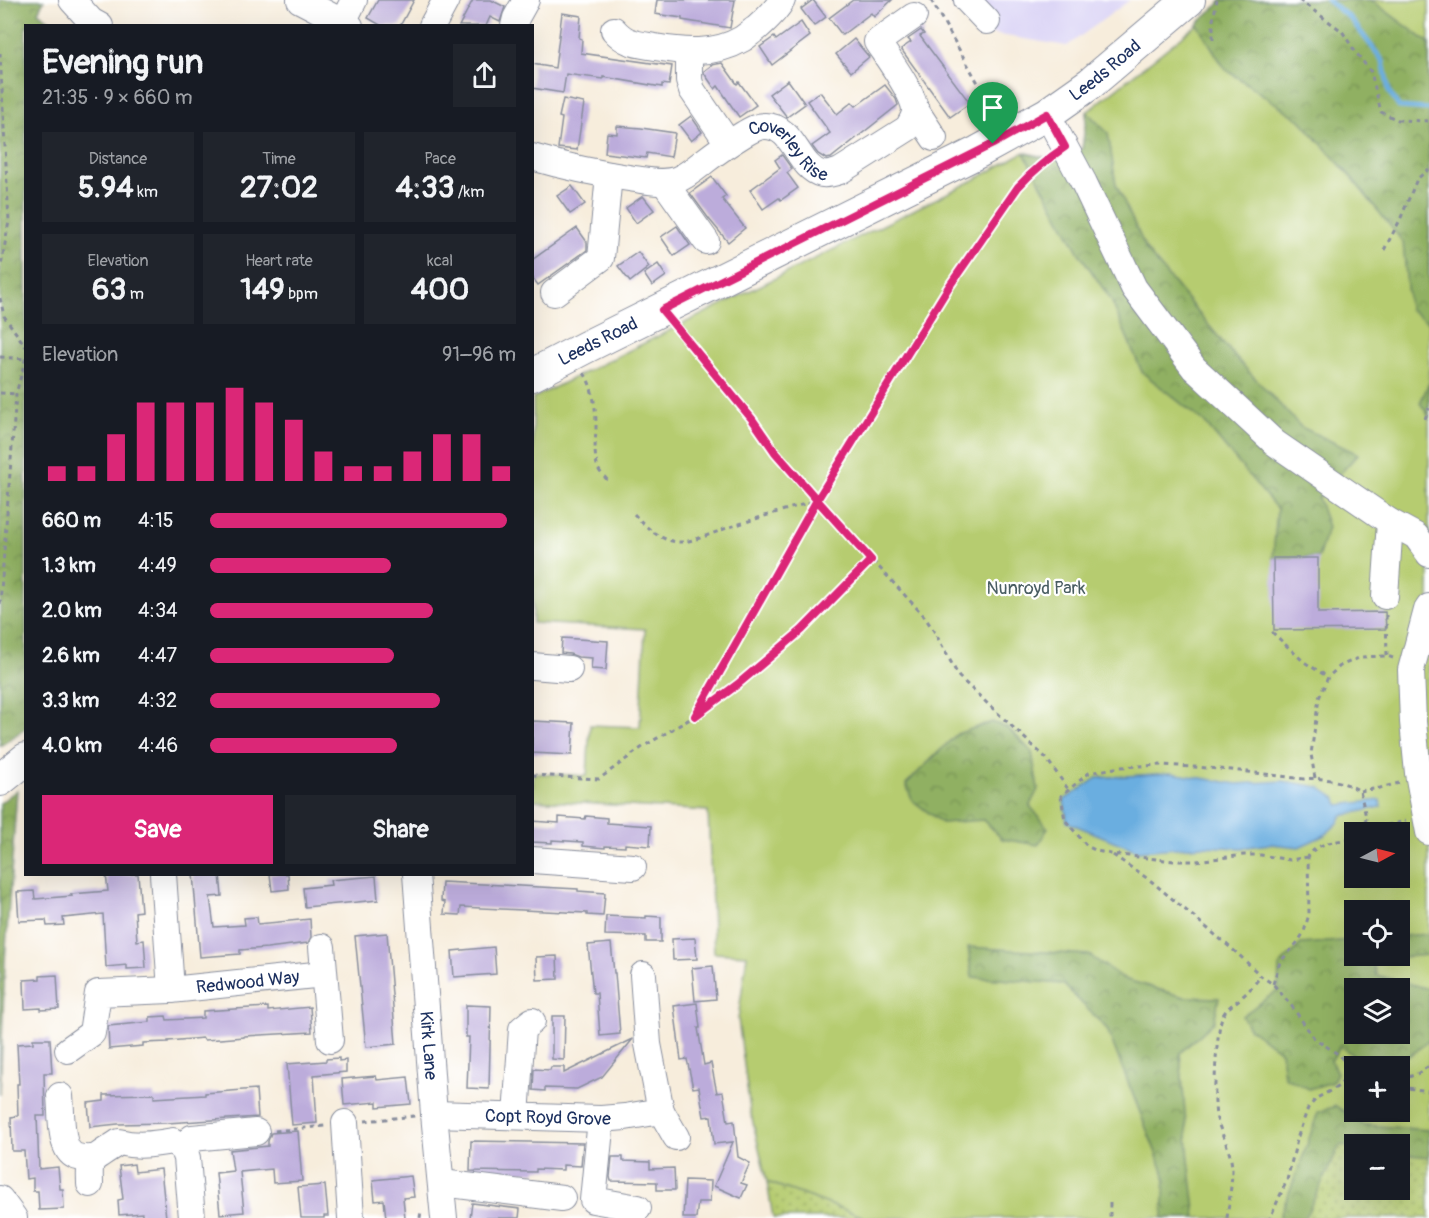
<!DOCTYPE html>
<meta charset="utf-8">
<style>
:root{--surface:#171b24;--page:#20242c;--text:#f1f3f6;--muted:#9ea1a6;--accent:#db2777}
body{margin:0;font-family:Pangolin,sans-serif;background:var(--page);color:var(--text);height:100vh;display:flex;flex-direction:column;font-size:22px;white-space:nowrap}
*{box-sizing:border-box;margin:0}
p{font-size:20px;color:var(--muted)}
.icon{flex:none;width:33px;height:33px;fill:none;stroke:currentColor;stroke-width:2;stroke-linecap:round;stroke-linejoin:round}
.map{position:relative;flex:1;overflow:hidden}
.details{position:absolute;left:24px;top:24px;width:510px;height:852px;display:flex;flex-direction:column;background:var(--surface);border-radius:0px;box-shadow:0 6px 24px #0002}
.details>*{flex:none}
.needle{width:39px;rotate:83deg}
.controls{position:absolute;left:1344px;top:822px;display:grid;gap:12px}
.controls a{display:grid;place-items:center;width:66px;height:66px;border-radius:0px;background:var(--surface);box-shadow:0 6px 24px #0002;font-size:30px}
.pin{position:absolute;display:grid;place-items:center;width:51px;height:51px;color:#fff;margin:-62px -26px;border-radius:50% 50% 50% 0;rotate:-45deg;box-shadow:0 0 6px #0007}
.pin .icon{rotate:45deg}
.round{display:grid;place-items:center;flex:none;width:63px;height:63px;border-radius:0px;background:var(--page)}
.head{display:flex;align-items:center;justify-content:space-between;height:102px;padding:0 18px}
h1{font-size:33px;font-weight:800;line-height:45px}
.stats{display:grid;grid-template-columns:repeat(3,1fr);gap:9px;height:102px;padding:6px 18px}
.stats div{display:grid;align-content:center;border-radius:0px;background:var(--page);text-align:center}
.stats b{font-size:30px;font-weight:800}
.stats small{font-size:16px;font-weight:400}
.stats p{font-size:16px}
.chart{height:168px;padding:12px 18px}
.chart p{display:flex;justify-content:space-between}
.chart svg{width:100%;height:108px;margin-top:6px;stroke:var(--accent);stroke-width:6}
.primary-button{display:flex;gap:12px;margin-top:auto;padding:12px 18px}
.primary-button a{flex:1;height:69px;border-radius:0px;background:var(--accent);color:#fff;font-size:24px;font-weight:800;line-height:69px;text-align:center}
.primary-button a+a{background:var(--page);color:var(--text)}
ul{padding:0 18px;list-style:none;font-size:20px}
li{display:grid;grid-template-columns:96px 72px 1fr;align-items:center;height:45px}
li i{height:15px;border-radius:8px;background:var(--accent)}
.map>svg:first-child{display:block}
.built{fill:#dcd5f6}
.green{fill:#b6cc70;stroke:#687e67;stroke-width:1.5;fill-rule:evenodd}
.forest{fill:url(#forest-crowns);stroke:#567060;stroke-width:1.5;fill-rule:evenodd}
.garden{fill:url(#garden-dots);stroke:#687e67;stroke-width:1.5}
.water{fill:#6baee0;stroke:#436e9f;stroke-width:1.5}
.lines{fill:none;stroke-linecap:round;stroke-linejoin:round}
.stream{stroke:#6baee0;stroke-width:5}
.building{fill:#bcacdb}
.minor-casing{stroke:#898e9d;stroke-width:28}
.major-casing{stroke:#898e9d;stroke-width:34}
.path{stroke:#898e9d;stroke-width:3;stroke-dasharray:4.5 4.5;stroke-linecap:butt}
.minor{stroke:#fff;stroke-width:26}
.major{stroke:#fff;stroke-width:32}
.route-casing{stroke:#fff;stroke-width:12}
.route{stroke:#db2777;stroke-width:8}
.labels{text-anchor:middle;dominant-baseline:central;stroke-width:4.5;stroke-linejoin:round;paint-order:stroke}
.street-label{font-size:18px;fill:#1b2f5e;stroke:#fff}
.park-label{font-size:18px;fill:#4a5e63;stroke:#fff}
</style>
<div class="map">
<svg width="1429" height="1218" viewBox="0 0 1429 1218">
<defs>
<pattern id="forest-crowns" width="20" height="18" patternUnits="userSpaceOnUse" patternTransform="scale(1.5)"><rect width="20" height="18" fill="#90b062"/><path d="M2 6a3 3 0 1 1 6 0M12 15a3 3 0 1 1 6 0" fill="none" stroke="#759054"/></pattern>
<pattern id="garden-dots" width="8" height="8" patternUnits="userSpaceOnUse" patternTransform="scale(1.5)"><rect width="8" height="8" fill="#b6cc70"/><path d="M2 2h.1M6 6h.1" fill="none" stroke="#93a65f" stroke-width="1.8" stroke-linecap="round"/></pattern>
</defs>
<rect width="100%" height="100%" fill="#fff"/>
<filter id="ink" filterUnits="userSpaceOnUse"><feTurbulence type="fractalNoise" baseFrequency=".0167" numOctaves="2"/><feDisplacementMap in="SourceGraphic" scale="12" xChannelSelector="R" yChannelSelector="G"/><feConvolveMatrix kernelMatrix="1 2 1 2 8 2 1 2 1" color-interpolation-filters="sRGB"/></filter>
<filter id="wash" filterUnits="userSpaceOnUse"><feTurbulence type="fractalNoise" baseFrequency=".008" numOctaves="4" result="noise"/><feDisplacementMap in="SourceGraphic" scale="24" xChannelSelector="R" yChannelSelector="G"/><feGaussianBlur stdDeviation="1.35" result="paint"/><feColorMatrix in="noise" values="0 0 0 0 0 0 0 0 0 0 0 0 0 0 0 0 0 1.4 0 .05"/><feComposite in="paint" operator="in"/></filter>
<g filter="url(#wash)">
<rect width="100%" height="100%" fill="#f7eddc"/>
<path class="built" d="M947,0H1130L1067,46L982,32Z"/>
<path class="green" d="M1228,0H1429V1157L1400,1144H1354L1305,1218H867L767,1182L750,1110L738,1019L747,955L714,953L708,811L533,800V773L587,776L590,725L640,727L645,629L533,623V398L974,180L1024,152L1055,160L1082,149L1087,112ZM1354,832H1400V878H1354ZM1354,910H1400V956H1354ZM1354,988H1400V1034H1354ZM1354,1066H1400V1112H1354Z"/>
<g class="forest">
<path d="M0,0H44L38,12L56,25L26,26V728L0,746Z"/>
<path d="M1223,0H1371L1429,43V323L1409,309L1403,242L1351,177L1300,120L1225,69L1197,24Z"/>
<path d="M1087,112L1108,133L1116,184L1147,251L1236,358L1301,427L1358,454L1318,498L1328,527L1318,558H1273L1277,509L1204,422L1142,372L1111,300L1079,253L1024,153L1055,160L1082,149Z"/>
<path d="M1429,383V416L1420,403Z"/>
<path d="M992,722L1009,729L1032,752L1038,789L1030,806L1048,828L1038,845L1002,839L984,820L942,823L912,800L906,784L957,734Z"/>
<path d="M17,790L5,961L0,1095V803Z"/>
<path d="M1429,934V955L1372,959L1376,975L1429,989V1040L1414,1053L1389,1065L1366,1064L1340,1046L1331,1061L1337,1073L1332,1082L1309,1089L1284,1077L1281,1052L1249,1028L1242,1016L1278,990L1279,966L1301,944L1354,940V956H1400V936ZM1400,988V1034H1354V988Z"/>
<path d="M968,947L1089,955L1124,979L1184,997L1219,998L1214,1022L1180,1053L1189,1160L1196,1218H1163L1165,1176L1107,1029L1063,984L972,977Z"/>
<path d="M1336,1106L1364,1125L1429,1130V1163H1400V1144H1354V1161L1320,1218H1279L1302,1160L1318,1112Z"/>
</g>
<g class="garden">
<path d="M1340,1145L1354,1147V1190H1400V1154L1429,1157V1218H1305Z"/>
<path d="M767,1182L867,1218H773Z"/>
</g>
<path class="water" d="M1171,773L1237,784L1283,781L1319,787L1337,799L1339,805L1380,800L1381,807L1341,816L1339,822L1325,835L1299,847L1270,844L1241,848L1202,846L1138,851L1067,822L1064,800L1097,778Z"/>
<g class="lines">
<path class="stream" d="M1327,0L1350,18L1383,61L1389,92L1399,107L1429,109"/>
</g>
<g id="blocks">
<g class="building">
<path d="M378,0H414L400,26H382L368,18Z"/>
<path d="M473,0H491L505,7L500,22L490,17L486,26H459Z"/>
<path d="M657,0H735L730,28L682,20V18L655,14Z"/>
<path d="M813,0L826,17L814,26L801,9Z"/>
<path d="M853,0H892L874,17L871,13L842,35L829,18Z"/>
<path d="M562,13L581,16L579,38L582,39L581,53L672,66L669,85L662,84V87L603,77V79L566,74L563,93L532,88V64L555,68Z"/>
<path d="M801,22L810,36L772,65L760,47L774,37L776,40Z"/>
<path d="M921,30L924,34L920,36L970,103L950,117L901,49L911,42L908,39Z"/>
<path d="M854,39L869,57L851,72L836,54Z"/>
<path d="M722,63L737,84L739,82L756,105L739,117L718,86L715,89L704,73V71L712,65Z"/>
<path d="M788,80L805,104L787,117L769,94Z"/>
<path d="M885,85L896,99L898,105L831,158L826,159L818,154L812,146L830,133L807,101L820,92L837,114L852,102L856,106Z"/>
<path d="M563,99L584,103L577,150L558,148L562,118L559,117Z"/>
<path d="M691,116L702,132L691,141L679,125Z"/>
<path d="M617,126L641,128L675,133L671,157L647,153L646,158L605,153L607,133L617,134Z"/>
<path d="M782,155L792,169L787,173L798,188L781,200L779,198L763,209L750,190L780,168L775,160Z"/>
<path d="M712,177L726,196L722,199L745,228L728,242L709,219L690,193Z"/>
<path d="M572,186L585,204L570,214L557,196Z"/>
<path d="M643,196L654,210L636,223L626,208Z"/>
<path d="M677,226L690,245L674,256L661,237Z"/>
<path d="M577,228L587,242V250L538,285L532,277V260Z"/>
<path d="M638,252L649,267L630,282L618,266Z"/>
<path d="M658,264L666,276L652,286L644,274Z"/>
<path d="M1273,558H1318V613L1385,612L1386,629L1274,630Z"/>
<path d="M562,638L608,641L606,670L591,669L592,658L578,657L570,654L561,653Z"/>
<path d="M532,721L574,723L572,755L532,753Z"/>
<path d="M586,816L607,818V823L651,826L650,846L625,844V847L605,846V848L583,846V842L552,840V843L532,842V821L559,823V817L585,819Z"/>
<path d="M106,874H138L141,911L135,912L137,941L144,940L146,968L127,969V965L106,967L103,914L63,918L64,925L47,926L46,920L19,921L17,892L34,891L35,899L72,896L71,894L108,891Z"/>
<path d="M193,874H220L222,896L210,897L214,927L245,925L244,918L257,917L258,924L310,919L311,937L308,943L267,948L240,950V954L200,957Z"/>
<path d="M270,874H288L289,889L272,891Z"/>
<path d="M376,876L378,900L305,907L303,888L331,885L330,880Z"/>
<path d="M442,882L578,889V891L605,893L603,916L587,915V913L461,907L460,915L444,914L445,902L441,901Z"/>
<path d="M606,916L646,918V916L661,917V942H646V936L605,935Z"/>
<path d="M387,933L396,1044L366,1047L355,936Z"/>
<path d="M695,938L697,959L673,960L672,939Z"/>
<path d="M611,943L614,973H615L620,1034L600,1036L597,993H593L588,945Z"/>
<path d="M494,947L496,974L454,977L452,951Z"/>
<path d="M557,956L558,979L537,980L536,957Z"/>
<path d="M713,966L716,999L695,1001L692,968Z"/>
<path d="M57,975L59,1009L41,1010V1008L25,1009L24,980L40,979V976Z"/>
<path d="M697,1003L700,1028H698L704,1065L711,1063L717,1093L723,1092L728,1122L734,1121L738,1157L750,1163L741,1183L747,1185L741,1198L714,1186L733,1142L714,1144L711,1116L704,1117L699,1087L693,1088L687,1059L681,1060L674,1006Z"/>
<path d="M466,1005L491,1006L489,1089L467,1088L469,1037H466Z"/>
<path d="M268,1007V1011L310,1007L312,1032L244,1036V1037L220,1039L204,1040L203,1038L168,1041V1042L143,1043V1046L109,1049L108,1026L150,1022V1017L166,1016L167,1020L203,1018V1011Z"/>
<path d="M552,1016H565L564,1060L552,1059Z"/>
<path d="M33,1039H50L52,1073H44L45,1116H37L39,1169L58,1167L60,1189H63L64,1209L39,1210L38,1191H33V1178L26,1179L24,1151H12L11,1117L18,1116L17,1084H19L17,1044L33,1043Z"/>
<path d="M633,1039L602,1077L577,1089L545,1088V1091L533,1090L534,1069L550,1070L551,1067H564V1073Z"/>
<path d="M339,1058V1061L346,1060V1072L314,1075L317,1123L292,1125L287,1064L326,1061V1059Z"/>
<path d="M376,1076L377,1080L408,1077L411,1104L377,1107V1102L344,1105L342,1079Z"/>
<path d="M256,1089L258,1117L167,1123L118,1124L90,1127L88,1103L104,1101V1095L154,1094V1098L205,1095V1093Z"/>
<path d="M298,1131L302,1181L273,1183L272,1169L240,1172L244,1212L220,1214L216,1173L233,1171L230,1150L268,1146V1141L271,1133Z"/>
<path d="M471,1141L583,1143L581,1166L563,1165V1170L536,1169V1172L470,1171Z"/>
<path d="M612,1157H623V1161L650,1162V1169L674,1168L675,1190H657V1182L611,1181L610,1177Z"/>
<path d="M134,1164L135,1172L161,1169L166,1218H142V1213L119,1215L118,1200L123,1199L119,1166Z"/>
<path d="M411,1176L414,1197L403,1198L405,1218H386L384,1200L375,1201L373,1180Z"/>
<path d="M685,1180L711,1181L710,1202H698L696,1218H683Z"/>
<path d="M325,1185L328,1216H324V1218H301L298,1187Z"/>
<path d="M472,1203L520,1209L519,1218H470Z"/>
</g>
</g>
</g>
<g filter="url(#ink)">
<use href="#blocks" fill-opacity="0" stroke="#898e9d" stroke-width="1.5"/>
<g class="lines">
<defs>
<g id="minor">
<path d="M72,0L91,21L100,26"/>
<path d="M300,0L350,26"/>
<path d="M967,0L987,21"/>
<path d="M343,22L354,0"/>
<path d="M432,26L446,0"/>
<path d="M514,26L516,18L526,0"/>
<path d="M614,30C626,44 638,44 655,47C684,52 715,55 742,39C747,36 752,31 757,28C766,20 776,11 782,0"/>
<path d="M689,51V80L692,90L728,143"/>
<path d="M915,109L934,138"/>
<path d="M1047,114L1084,183L1134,288L1194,368L1275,443L1390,522L1416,536L1429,554"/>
<path id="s1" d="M532,157C566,167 600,174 635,179C649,181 663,184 676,180C687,176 697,167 706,160C719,150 731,142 744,134C751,130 757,126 765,126C795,126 797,168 822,174C828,175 834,173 840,171L908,128C911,122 915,117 915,110C914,93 887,57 877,42L914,16"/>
<path d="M664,182L706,241"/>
<path d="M554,293L601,258L609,175"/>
<path d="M1385,596L1390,522"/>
<path d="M1429,607L1427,610L1411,670L1413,722L1418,773L1429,832"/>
<path d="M532,666L569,669"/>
<path d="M532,860L633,867"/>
<path d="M163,874L171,990"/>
<path id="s2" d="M416,874L434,1114L444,1218"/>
<path d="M322,947L330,1040"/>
<path id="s3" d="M68,1050L92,1033L98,993L171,990L324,974"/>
<path d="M60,1096C62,1112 59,1149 75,1156C81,1159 88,1158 94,1158"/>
<path d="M661,1111L676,1137"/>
<path id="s4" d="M434,1114L601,1119L625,1117L661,1111L648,1044L643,975"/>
<path d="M516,1116L522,1029L532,1021"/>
<path d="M601,1119L593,1200L638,1208"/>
<path d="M345,1123L351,1218"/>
<path d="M184,1150L192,1138L256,1132"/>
<path d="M442,1183L562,1198"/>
<path d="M90,1184C90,1178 89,1169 91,1163C94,1157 112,1147 119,1142C138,1147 154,1144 173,1141L184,1150L187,1158L192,1218"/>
<path d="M0,1199L14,1218"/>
</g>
<g id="major">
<path id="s5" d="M532,375L586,347L978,152L1047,114L1091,83L1189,0"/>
<path d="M0,780L26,759"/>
</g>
</defs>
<use href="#minor" class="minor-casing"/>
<use href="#major" class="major-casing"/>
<g class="path">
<path d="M931,0L990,104L991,118"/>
<path d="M1299,0L1342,31L1354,50L1371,72L1381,112L1398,120L1429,121"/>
<path d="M1213,39V20L1217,0"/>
<path d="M0,53L9,221L0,272"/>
<path d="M1384,250L1400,220L1417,179L1429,169"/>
<path d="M0,298L4,316L26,347"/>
<path d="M676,327L752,419L775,452L817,500L924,616L934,631L959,677L1046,758L1068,789"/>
<path d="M0,357L26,359"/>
<path d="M584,373C593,386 596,409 596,425C596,439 593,454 598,468C600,473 606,478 610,483"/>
<path d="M0,393L16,394"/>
<path d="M1425,419L1429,408"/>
<path d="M634,514C647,528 661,542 681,542C693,542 718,531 730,527C758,518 787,509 815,501"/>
<path d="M0,604L16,394L26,357"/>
<path d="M1386,615L1387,656"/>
<path d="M1272,632L1304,662L1328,677"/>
<path d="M695,716L817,500L948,288L1018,187L1031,172L1048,158"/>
<path d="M532,775L599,779L644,746L695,716L738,684L802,630L871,560"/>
<path d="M1315,778L1311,754L1319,698L1328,677L1340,666L1361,657L1387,656L1393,658"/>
<path d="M1360,791L1380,788L1399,783"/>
<path d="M1361,832L1365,830L1406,821"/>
<path d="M1113,855L1151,881L1238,954L1261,976L1273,984L1291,1005L1314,1038L1341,1056L1348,1075L1339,1086L1317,1098L1308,1108L1298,1136L1287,1180L1270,1218"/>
<path d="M1308,857L1290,860L1261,855H1244L1196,861H1174L1111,854L1097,851L1087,846L1065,820L1061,796L1089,773L1120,767L1161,765L1194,767L1232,770L1304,779C1323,777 1344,781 1360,791L1366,817L1365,830"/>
<path d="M1273,984L1280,962L1298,942L1304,932L1309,914L1308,857C1318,840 1339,843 1354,837"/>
<path d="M1348,1075L1354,1077"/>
<path d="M1400,1080L1417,1074L1429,1066"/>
<path d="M1400,1087L1429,1091"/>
<path d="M365,1121L415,1116"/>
<path d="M275,1131L325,1126"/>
<path d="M1110,1203V1218"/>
<path d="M420,1218L421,1210"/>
<path d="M1227,1218C1229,1202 1232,1184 1232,1168C1231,1149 1220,1133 1216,1115C1213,1099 1216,1028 1223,1015C1228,1006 1236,1003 1243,996C1250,990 1255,983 1261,976"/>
</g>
<use href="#minor" class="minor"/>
<use href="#major" class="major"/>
</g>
</g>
<g class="lines" filter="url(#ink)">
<defs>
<path id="route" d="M993,144L1047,114L1065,147C1047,159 1033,171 1018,187L948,288L817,500L695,716L738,684L802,630L871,560L817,500L775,452L752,419L662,310L993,144"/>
</defs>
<use href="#route" class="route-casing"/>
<use href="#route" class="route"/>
</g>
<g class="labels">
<g class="street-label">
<text stroke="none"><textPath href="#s5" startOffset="650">Leeds Road</textPath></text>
<text stroke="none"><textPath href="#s1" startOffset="285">Coverley Rise</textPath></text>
<text stroke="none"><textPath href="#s5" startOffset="74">Leeds Road</textPath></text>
<text stroke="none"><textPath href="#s3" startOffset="220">Redwood Way</textPath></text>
<text stroke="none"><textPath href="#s2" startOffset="172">Kirk Lane</textPath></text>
<text stroke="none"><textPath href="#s4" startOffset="114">Copt Royd Grove</textPath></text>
</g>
<g class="park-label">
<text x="1036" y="588">Nunroyd Park</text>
</g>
</g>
</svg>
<div class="controls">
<a><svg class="needle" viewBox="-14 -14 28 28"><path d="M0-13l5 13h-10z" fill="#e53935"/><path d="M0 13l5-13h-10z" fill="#9ea1a6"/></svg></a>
<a><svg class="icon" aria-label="locate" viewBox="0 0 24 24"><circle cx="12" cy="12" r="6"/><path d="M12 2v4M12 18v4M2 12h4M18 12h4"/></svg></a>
<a><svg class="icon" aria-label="layers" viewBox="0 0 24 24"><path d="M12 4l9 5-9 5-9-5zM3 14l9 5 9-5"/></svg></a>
<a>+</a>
<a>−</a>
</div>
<div class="pin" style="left:993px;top:144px;background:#1e9e55"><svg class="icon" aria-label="arrive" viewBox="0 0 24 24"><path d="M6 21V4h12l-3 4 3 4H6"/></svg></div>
<section class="details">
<div class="head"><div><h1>Evening run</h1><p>21:35 · 9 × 660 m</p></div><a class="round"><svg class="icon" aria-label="share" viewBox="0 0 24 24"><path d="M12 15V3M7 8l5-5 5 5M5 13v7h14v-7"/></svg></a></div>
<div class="stats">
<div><p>Distance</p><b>5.94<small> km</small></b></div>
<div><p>Time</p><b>27:02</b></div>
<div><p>Pace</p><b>4:33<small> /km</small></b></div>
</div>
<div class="stats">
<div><p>Elevation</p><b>63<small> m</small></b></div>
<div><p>Heart rate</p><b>149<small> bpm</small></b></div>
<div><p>kcal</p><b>400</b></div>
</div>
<div class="chart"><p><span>Elevation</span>91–96 m</p>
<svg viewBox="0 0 160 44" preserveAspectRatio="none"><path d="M5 44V38M15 44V38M25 44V25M35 44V12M45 44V12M55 44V12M65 44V6M75 44V12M85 44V19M95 44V32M105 44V38M115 44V38M125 44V32M135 44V25M145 44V25M155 44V38"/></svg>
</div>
<ul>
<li><b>660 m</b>4:15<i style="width:97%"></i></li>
<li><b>1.3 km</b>4:49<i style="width:59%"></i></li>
<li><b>2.0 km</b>4:34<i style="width:73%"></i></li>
<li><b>2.6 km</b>4:47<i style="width:60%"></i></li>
<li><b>3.3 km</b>4:32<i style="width:75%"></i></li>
<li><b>4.0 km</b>4:46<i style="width:61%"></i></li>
</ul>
<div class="primary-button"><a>Save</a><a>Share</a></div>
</section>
</div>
